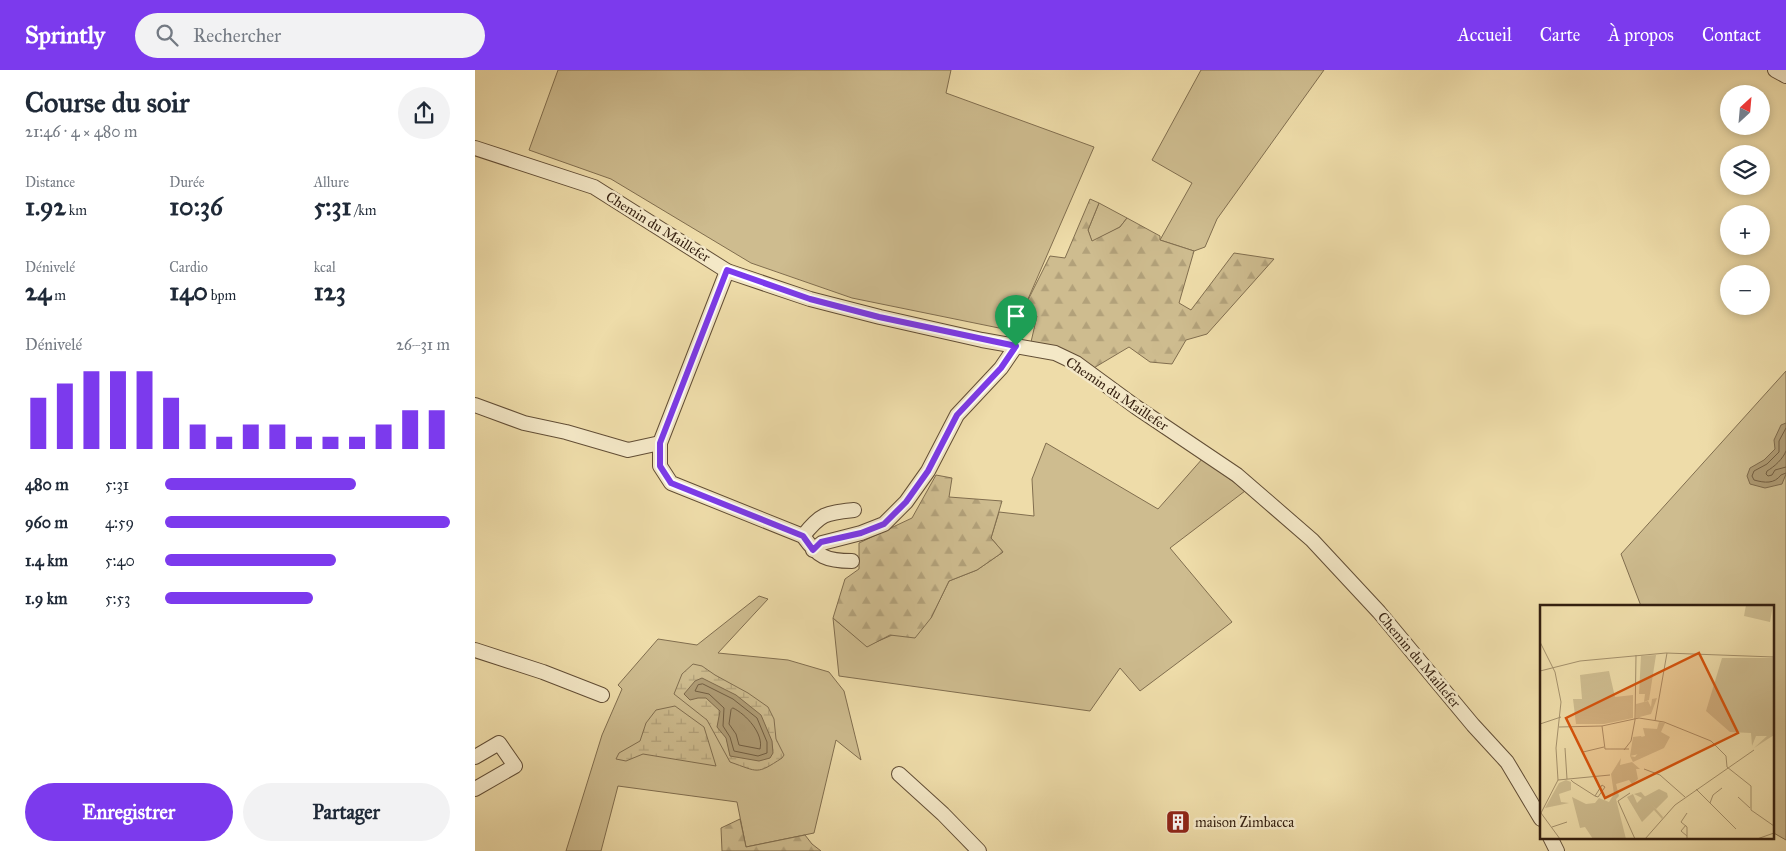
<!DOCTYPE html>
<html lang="fr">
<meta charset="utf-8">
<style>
:root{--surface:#fff;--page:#f2f2f3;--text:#1f2937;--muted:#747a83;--accent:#7c3aed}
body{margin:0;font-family:"IM FELL Great Primer",serif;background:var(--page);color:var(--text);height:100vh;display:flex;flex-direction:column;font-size:19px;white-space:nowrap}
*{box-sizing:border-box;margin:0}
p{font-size:16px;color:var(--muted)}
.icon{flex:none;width:28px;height:28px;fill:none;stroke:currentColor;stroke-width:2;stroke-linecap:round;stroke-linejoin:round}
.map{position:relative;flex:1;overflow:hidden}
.side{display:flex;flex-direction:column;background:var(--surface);width:475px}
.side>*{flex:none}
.needle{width:32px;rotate:26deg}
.buttons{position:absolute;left:1245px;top:15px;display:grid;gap:10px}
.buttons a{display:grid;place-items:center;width:50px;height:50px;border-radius:50%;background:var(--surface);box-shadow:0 2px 8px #0003;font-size:25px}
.pin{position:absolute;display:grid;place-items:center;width:42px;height:42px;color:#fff;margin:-51px -21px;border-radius:50% 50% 50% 0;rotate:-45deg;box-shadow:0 0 5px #0007}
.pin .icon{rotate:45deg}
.round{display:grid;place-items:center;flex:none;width:52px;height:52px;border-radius:26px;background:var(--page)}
.overview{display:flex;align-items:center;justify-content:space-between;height:85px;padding:0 25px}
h1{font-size:28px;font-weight:700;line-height:38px}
.metrics{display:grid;grid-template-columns:repeat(3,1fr);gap:8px;height:85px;padding:5px 25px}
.metrics div{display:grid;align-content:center}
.metrics b{font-size:25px;font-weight:700}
.metrics small{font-size:14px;font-weight:400}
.metrics p{font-size:14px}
.chart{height:140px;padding:10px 25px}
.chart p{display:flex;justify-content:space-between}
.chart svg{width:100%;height:90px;margin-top:5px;stroke:var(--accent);stroke-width:6}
.action{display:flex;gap:10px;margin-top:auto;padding:10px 25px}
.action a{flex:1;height:58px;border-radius:30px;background:var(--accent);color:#fff;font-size:20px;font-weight:700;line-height:58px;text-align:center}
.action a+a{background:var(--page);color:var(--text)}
ul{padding:0 25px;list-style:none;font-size:16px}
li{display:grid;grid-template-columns:80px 60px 1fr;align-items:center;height:38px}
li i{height:12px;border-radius:6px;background:var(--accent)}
header{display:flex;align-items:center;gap:30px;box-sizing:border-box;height:70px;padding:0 25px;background:var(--accent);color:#fff}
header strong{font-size:24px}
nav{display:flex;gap:28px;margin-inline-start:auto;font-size:18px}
.search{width:350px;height:45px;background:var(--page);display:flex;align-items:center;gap:12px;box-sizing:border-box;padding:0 18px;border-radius:28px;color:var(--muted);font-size:19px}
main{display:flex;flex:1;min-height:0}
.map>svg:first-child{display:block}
.grass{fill:#cebc8f;stroke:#816e4f}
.forest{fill:url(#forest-firs);stroke:#816e4f}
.wetland{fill:url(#wetland-marsh);stroke:#816e4f}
.water{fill:#af9c75;stroke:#7e6a4c}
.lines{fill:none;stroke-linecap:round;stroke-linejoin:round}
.shore{stroke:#725e42;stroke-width:1}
.minor-casing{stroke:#624e36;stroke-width:16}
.minor{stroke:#f4e8c7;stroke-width:14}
.route-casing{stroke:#fff;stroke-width:10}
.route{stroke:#7c3aed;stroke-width:6}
.labels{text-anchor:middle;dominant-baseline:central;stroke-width:5;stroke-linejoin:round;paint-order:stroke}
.street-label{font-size:14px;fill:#341f0f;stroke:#f4e8c7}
.poi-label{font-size:14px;fill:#341f0f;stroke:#f4e8c7;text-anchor:start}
.inset-road{fill:none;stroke:#a4906b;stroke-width:1}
.view{fill:#d6530c;fill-opacity:0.15;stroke:#d6530c;stroke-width:2.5}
.inset-edge{fill:none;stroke:#341f0f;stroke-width:2.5}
</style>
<header>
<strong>Sprintly</strong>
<div class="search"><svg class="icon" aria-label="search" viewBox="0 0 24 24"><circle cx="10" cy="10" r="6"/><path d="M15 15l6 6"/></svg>Rechercher</div>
<nav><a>Accueil</a><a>Carte</a><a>À propos</a><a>Contact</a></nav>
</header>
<main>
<section class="side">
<div class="overview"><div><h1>Course du soir</h1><p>21:46 · 4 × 480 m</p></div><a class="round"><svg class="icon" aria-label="share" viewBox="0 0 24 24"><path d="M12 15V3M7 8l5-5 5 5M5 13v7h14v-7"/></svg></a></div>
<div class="metrics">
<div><p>Distance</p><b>1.92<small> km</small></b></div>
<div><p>Durée</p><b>10:36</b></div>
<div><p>Allure</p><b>5:31<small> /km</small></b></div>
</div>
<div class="metrics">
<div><p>Dénivelé</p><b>24<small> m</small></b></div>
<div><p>Cardio</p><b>140<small> bpm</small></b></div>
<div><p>kcal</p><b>123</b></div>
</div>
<div class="chart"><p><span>Dénivelé</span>26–31 m</p>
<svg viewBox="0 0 160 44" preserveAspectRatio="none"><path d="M5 44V19M15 44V12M25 44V6M35 44V6M45 44V6M55 44V19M65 44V32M75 44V38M85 44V32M95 44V32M105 44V38M115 44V38M125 44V38M135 44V32M145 44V25M155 44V25"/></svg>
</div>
<ul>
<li><b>480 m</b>5:31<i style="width:67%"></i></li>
<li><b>960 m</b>4:59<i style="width:100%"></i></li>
<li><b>1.4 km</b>5:40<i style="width:60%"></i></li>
<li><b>1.9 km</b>5:53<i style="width:52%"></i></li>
</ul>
<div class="action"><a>Enregistrer</a><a>Partager</a></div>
</section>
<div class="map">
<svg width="1311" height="781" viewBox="0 0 1311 781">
<defs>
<pattern id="forest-firs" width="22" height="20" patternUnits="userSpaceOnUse" patternTransform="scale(1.25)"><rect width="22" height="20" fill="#cebc8f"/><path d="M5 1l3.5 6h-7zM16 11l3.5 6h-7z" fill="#b2a17a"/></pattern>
<pattern id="wetland-marsh" width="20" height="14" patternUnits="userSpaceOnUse" patternTransform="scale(1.25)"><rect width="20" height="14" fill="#cebc8f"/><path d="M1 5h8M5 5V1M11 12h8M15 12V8" fill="none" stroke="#b2a17a"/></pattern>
</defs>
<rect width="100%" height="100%" fill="#eedca9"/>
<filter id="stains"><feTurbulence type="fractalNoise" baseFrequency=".004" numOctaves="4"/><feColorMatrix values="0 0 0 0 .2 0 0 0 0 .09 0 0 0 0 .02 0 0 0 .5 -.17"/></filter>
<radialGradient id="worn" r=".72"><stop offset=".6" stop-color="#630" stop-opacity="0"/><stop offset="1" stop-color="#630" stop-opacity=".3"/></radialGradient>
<g class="grass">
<path d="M83,0H476L471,23L619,77L550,236L537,256L524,258L377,228L276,193L136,109L54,80Z"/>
<path d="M726,0H849L742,149L730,177L719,181L685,170L717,113L677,90Z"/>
<path d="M624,133L652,148L645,157L617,172L613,160Z"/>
<path d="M1311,301V770L1297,762V536H1166L1146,484Z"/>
<path d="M571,373L683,439L728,388L770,421L695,478L757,552L665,621L645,598L615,641L364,606L358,548L392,576L456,548L474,511L502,500L528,482L516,468L524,442L559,446L557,409Z"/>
<path d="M284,526L293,529L243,583L313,590L354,602L369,621L386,690L361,670L339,763L271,777L262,732L143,716L126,781H91L127,665L147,619L143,615L183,569L222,575Z"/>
</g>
<g class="forest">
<path d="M615,129L624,133L613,160L617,171L645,157L652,148L685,166V170L719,181L704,233L716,240L759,183L799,189L732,264L711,270L697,294L675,292L654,277L617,299L587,280L556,272L562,246L550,236L575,186L590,188Z"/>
<path d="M461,405L477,408L474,427L527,431L516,468L528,482L502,500L474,511L456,548L440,568L415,565L392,577L358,548L370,509L384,499V473L437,448Z"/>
<path d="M265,749L271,777L330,765L337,774L346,781H247L246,758Z"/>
</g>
<g class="wetland">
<path d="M218,594L227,596L240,605L273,623L293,637L299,649L301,669L309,685L307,688C281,705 284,702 255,692L232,650L199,624L207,604Z"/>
<path d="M200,636L229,657L241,696L168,684L151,691L141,689L144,683L165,671L171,653L181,640Z"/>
</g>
<g class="water">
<path d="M1311,353V404L1307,414L1290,418L1275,414L1272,406L1275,398L1289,390L1300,379L1299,370L1306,355Z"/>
<path d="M227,608L261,625L286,645L297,671L298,683L295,688L284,691L255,686L251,668L242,657L245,641L231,628H223L215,630L209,624L220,611Z"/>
</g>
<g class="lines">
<g class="shore">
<path d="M1311,358L1304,371V382L1292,394L1279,401L1277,406L1279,410C1290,413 1299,414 1306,405L1311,403"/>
<path d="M1311,381C1308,389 1299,397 1292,401L1291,404L1293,406L1297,405L1300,400L1311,397"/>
<path d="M228,614L258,629L282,648L292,672V683L283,686L259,681L255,667L248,656L249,638L234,624L220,621L223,615Z"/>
<path d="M258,638C271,644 289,664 285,679L264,675L261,664L254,654L256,640Z"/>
</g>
<defs>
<g id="minor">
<path d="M1300,0L1311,6"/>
<path d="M0,78L119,117L252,201L335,229L405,247L507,270L580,283L601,293L661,337L762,405L837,470L904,542L998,655L1032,692L1066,749"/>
<path d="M252,201L185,373V396L196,413L328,466C343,487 351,491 377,491"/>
<path d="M0,335L49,353L91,362L153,380L185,373"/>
<path d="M328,466C346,443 351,443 379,440"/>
<path d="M338,480L347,473L386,463L409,454L431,432L453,401L482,345L526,298L541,276"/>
<path d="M0,580L68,602L127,625"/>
<path d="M0,687L24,673L40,696L0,719"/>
<path d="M424,704L468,744L504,781"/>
<path d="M1075,767L1082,781"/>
</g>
</defs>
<use href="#minor" class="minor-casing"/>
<use href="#minor" class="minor"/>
</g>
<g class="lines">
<defs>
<path id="route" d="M252,200L335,229L404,247L541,276L526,298L482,345L453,401L431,432L409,454L386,463L346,472L338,480L328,466L196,413L185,396V373Z"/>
</defs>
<use href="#route" class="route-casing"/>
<use href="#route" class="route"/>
</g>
<defs>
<symbol id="building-square" viewBox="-11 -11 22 22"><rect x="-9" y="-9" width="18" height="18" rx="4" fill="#8f2418" stroke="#f4e8c7"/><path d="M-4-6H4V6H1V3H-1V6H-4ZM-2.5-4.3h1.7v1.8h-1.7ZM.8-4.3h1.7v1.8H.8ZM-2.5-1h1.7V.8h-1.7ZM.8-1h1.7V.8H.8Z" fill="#fff"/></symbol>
</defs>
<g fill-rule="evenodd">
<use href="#building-square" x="689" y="738" width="28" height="28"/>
</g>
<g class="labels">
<g class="street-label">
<text transform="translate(183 157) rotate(32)">Chemin du Maillefer</text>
<text transform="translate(642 324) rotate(34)">Chemin du Maillefer</text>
<text transform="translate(944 590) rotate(50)">Chemin du Maillefer</text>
</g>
<g class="poi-label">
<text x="720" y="752">maison Zimbacca</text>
</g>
</g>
<g transform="translate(1065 535)">
<rect width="234" height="234" fill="#eedca9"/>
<path d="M116,50L109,95L104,97L105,89H99L101,51ZM182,53H234V130L214,143L227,131H216L212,141L211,128L190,127L166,106ZM69,66L75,92L93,90V113L64,119H36L33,94H42L40,70ZM119,117L125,118L121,127L130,132L124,143L93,157L90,151L95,152L100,146L101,132L105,131L103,123L117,124ZM81,153L80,160L92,157L100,164H96L98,174L92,179L89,175L76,179L79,191L76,194L86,234H53L45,222L40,223L32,192L46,199L55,198L59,193L69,197L74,189L71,169ZM101,187L123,212L122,214L114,205L102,217L87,192L93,189L97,198L102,193L94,189Z" fill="#cebc8f"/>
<path d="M206,0H233L230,17L204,11ZM117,93L111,109L96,113V99L108,96L111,102L112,94ZM101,131L104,136L99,149L90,151L93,132ZM26,175L31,177V185L19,189L21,197L29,198L5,203L19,178ZM119,184L127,188L128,192L116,204L104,192Z" fill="#cebc8f"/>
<path class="inset-road" d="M0,37L15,67L21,97L16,143L18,175L1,208M0,66L40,56L126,48L234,52M115,116L127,48M0,119L21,112M62,121L65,144H89M19,122L62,121L99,113L124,117L171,136L186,151L187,162M25,143L27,174M84,145L91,136L95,115L96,50M43,147L64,142M187,162L211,181V205L234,221M104,164L120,170L145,192M18,175L70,170M31,175L33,177L55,191L58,192L65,182L62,180L55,191M156,184L196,224M90,188L78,196L95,234M198,192L210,203M170,198L173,190L182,183M1,208L20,234M147,208L141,217L147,222V234M146,220L141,226L147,231M12,222L27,217M105,234L135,200L214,145M217,234L234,228"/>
<path class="view" d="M159,48L198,128L65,193L26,113Z"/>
<rect width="234" height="234" class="inset-edge"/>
</g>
<rect width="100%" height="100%" filter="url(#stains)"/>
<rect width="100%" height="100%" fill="url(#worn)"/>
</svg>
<div class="buttons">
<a><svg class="needle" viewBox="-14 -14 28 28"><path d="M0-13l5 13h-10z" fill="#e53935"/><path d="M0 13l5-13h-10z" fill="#747a83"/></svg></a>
<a><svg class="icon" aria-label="layers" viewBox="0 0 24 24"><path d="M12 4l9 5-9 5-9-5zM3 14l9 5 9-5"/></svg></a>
<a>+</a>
<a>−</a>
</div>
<div class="pin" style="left:541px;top:276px;background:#1e9e55"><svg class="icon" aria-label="arrive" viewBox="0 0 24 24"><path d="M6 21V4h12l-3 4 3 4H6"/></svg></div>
</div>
</main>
